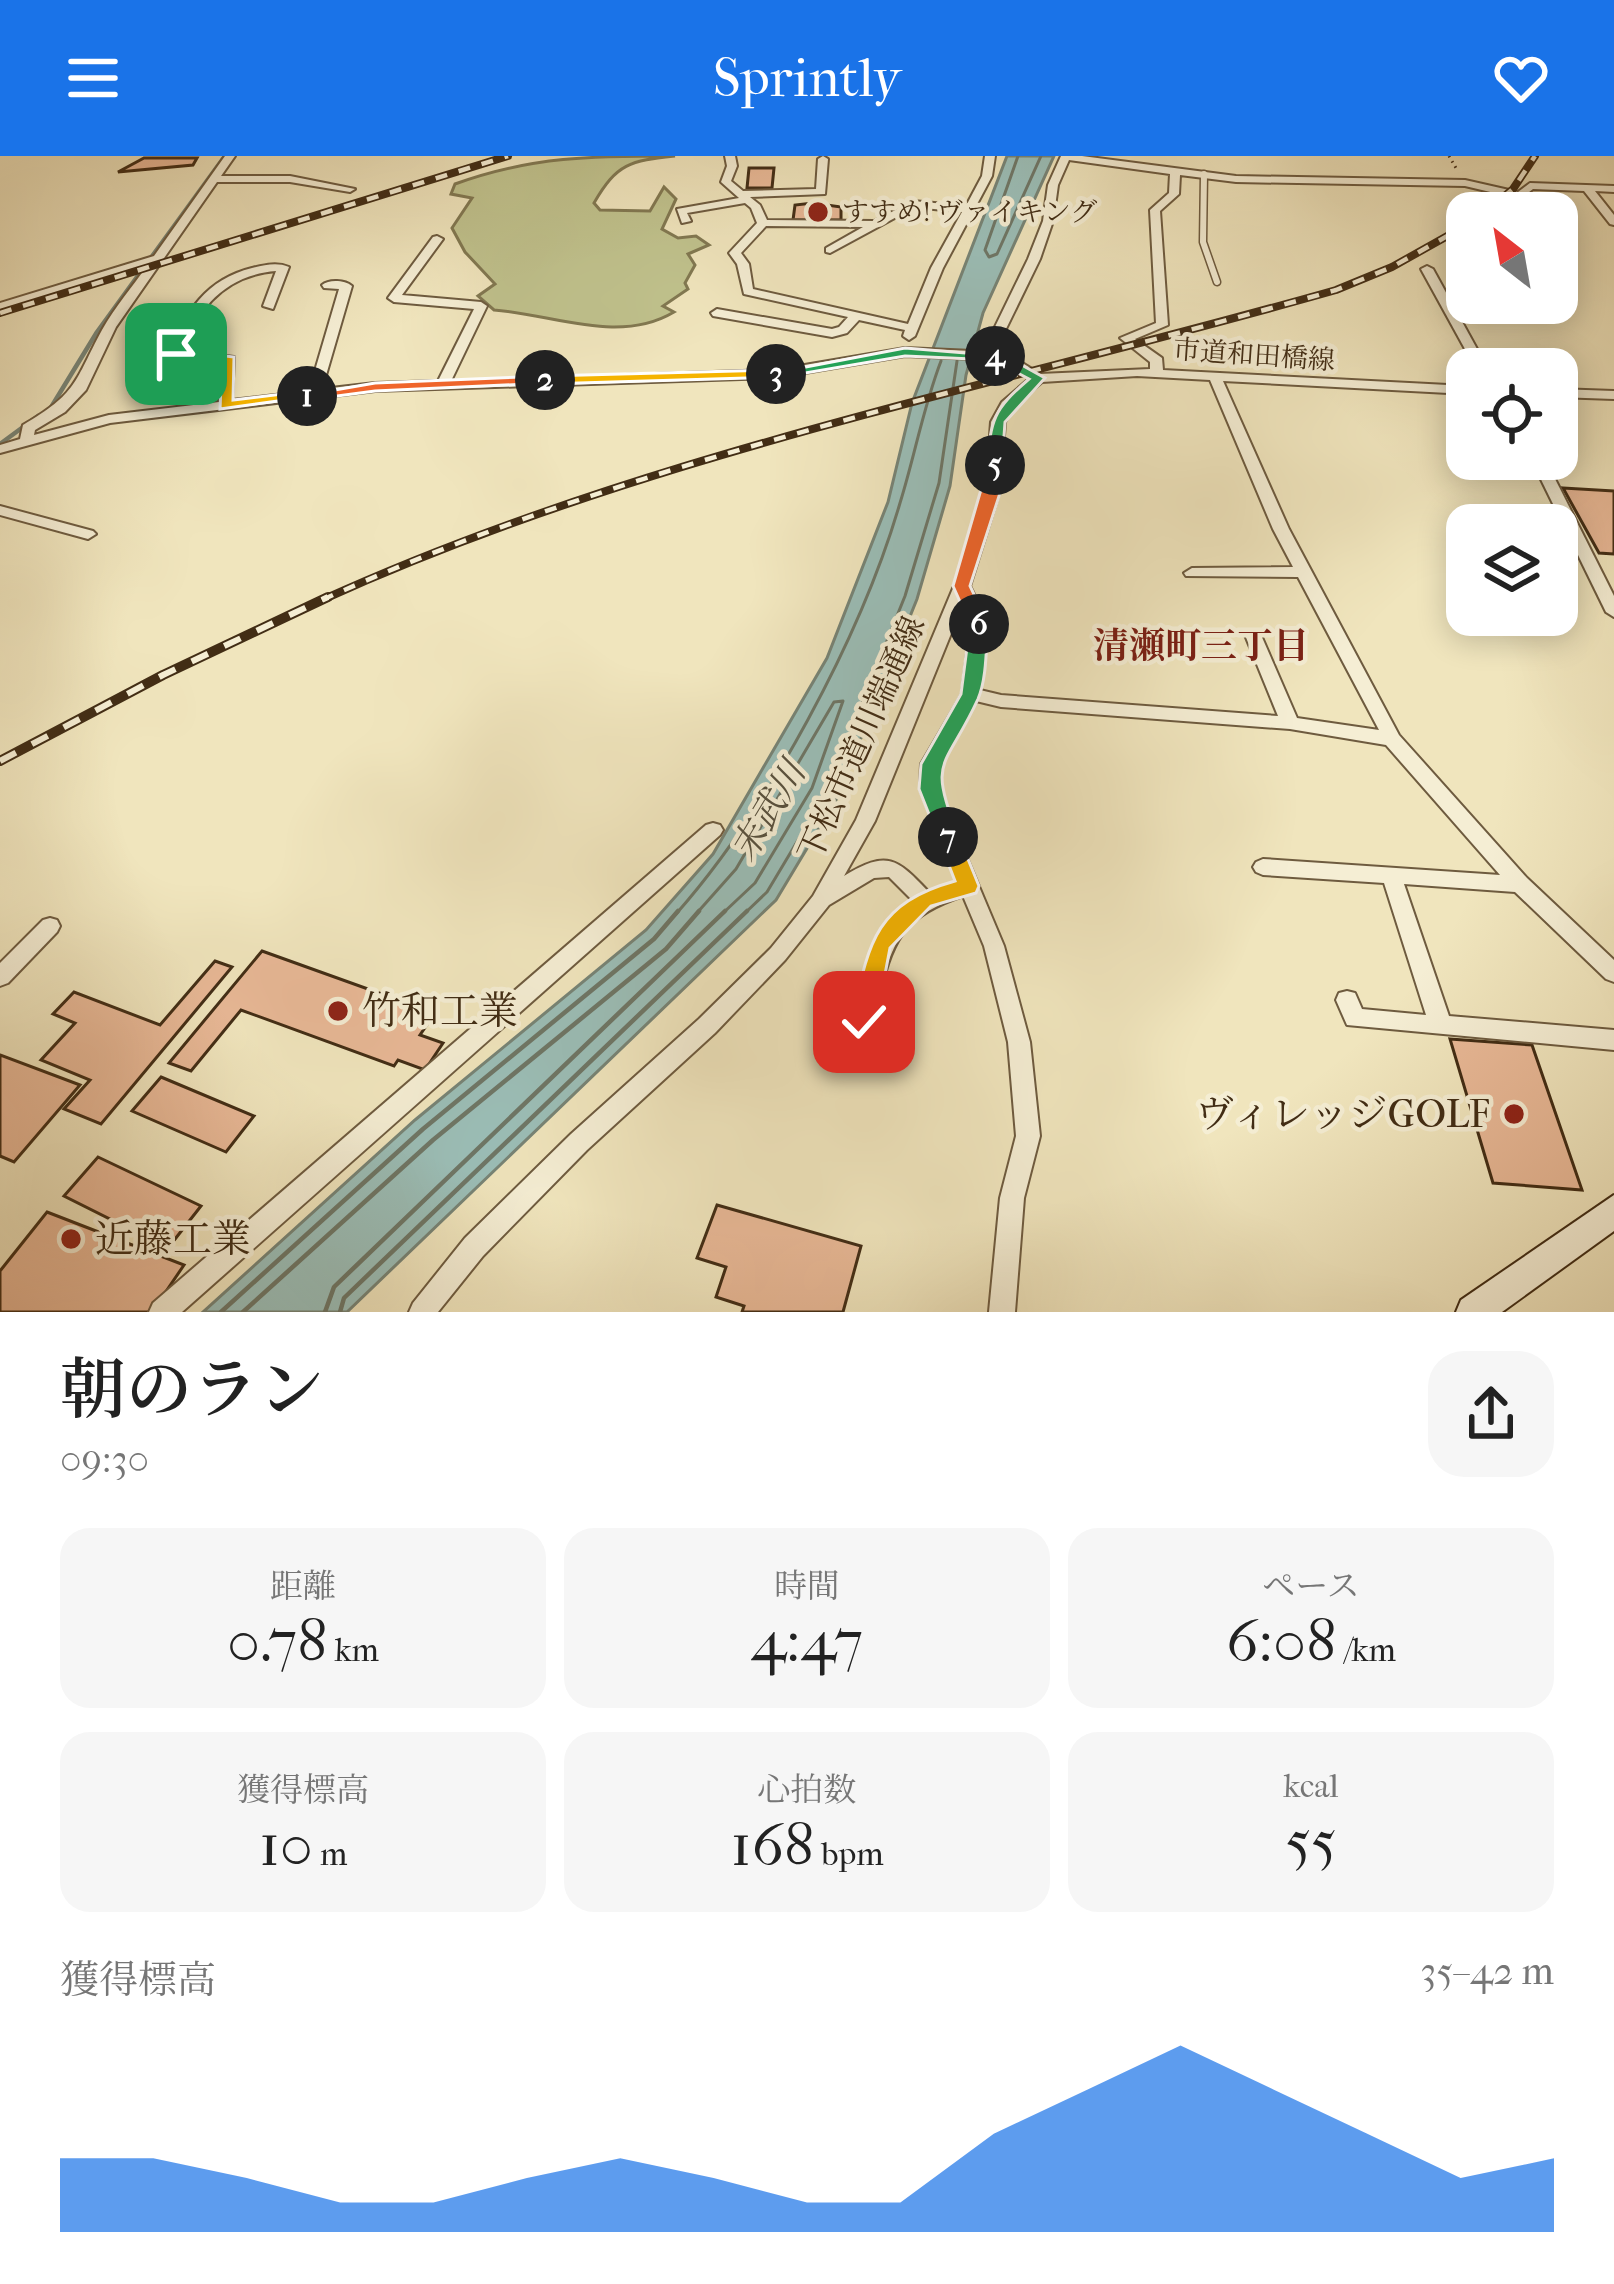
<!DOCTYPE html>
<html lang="ja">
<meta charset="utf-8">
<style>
:root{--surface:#fff;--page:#f6f6f6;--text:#222;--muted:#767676;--accent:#1a73e8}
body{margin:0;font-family:"IM FELL French Canon","Noto Serif JP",serif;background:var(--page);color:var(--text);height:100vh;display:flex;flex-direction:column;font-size:45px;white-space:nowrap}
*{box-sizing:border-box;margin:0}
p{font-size:39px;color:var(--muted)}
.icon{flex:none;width:66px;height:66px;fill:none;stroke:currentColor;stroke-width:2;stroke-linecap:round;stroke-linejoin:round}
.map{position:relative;height:1156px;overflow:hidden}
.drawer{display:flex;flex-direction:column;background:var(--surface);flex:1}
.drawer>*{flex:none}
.needle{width:78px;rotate:329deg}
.tools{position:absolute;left:1446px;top:36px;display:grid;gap:24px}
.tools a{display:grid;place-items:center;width:132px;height:132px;border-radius:24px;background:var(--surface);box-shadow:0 6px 30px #0003;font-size:60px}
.pin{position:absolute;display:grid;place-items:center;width:102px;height:102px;color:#fff;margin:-51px;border-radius:24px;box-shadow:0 6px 18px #0006}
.km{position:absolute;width:60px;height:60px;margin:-30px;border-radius:50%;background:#222;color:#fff;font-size:33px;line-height:60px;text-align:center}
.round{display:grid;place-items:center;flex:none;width:126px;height:126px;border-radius:36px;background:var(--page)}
.summary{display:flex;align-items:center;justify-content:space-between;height:204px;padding:0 60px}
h1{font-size:66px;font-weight:600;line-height:90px}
.figures{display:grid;grid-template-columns:repeat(3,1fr);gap:18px;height:204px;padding:12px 60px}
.figures div{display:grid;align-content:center;border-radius:30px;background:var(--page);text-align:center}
.figures b{font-size:60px;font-weight:600}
.figures small{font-size:33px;font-weight:400}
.figures p{font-size:33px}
.chart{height:336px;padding:24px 60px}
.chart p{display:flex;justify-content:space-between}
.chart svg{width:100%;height:216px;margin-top:12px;fill:var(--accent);opacity:.7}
header{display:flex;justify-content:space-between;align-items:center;height:156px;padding:0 60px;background:var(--accent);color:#fff;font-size:54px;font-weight:600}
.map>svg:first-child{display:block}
.green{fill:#c0c28d;stroke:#817851;stroke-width:3}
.water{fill:#9bbeb7;stroke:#778476;stroke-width:3}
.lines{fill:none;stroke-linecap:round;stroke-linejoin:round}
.shore-far1{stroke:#6e7666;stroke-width:3}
.shore{stroke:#6e7666;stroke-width:4.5}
.stream{stroke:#778476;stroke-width:4.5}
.building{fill:#e8b896;stroke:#422d15;stroke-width:3}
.lane-casing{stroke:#6e5b3f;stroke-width:9}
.street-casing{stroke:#6e5b3f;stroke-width:4}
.secondary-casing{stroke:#422d15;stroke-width:4}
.path{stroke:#422d15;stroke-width:3;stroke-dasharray:1.5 4.5;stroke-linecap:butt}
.lane{stroke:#f5eed4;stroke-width:6}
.street{fill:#f5eed4;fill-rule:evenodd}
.secondary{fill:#f5eed4;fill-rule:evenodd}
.rail-far1-casing{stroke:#422d15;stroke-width:8}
.rail-casing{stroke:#422d15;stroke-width:10}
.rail-far1{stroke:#f5eed4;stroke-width:4.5;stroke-dasharray:12;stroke-linecap:butt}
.rail{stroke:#f5eed4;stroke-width:6;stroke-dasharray:18;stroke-linecap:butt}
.split-1{fill:#f5b400;stroke:#fff;stroke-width:3}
.split-2{fill:#f0652b;stroke:#fff;stroke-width:3}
.split-3{fill:#f5b400;stroke:#fff;stroke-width:3}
.split-4{fill:#22a559;stroke:#fff;stroke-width:3}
.split-5{fill:#22a559;stroke:#fff;stroke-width:3}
.split-6{fill:#f0652b;stroke:#fff;stroke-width:3}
.split-7{fill:#22a559;stroke:#fff;stroke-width:3}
.split-8{fill:#f5b400;stroke:#fff;stroke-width:3}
.poi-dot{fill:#8f2418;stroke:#f5eed4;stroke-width:4.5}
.labels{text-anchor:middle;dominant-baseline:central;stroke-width:9;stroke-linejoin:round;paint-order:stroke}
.far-poi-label{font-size:27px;fill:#422d15;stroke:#f5eed4;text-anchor:start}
.far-street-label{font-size:27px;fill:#422d15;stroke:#f5eed4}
.street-label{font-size:33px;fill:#422d15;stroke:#f5eed4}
.neighbourhood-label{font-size:36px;font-weight:bold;fill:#7a1f14;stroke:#f5eed4}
.water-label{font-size:36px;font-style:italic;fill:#58513e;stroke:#f5eed4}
.near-poi-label{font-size:39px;fill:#422d15;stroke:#f5eed4;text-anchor:start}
</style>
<header><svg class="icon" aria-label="menu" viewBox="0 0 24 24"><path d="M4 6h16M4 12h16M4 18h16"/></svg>Sprintly<svg class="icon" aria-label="heart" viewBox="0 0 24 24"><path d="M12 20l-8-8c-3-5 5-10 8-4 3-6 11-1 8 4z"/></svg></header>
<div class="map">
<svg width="1614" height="1156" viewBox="0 0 1614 1156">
<rect width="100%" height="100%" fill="#f0e5bd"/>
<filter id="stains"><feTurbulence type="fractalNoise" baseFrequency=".00167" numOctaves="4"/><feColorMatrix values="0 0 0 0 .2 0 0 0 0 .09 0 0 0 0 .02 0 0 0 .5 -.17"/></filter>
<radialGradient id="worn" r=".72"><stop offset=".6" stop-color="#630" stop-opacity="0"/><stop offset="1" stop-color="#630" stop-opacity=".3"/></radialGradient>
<path class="green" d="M675,0C630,5 617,7 594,47L600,54L650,55L664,31L676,43L662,73L678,82L696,80L709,89L688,98L695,109L685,127L688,133L663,150L674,156C619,189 552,158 494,154L478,140L495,128L465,96L452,72L472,42L451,38L455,28C532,0 593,0 675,0Z"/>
<path class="water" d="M1007,0H1054L983,157L966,219L950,330L917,443L836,644L776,744L347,1156H203L415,964L646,774L713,698L827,502L888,346L912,247Z"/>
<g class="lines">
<g class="shore-far1">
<path d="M1018,0L985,94L989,101L997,98L1041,0"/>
<path d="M676,758C768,654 861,481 900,347C915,299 923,252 941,205"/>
<path d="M696,758L736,713L834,546L843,545L812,632L755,727L722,758"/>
<path d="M744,758L767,736L825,639L905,440L939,327L957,205"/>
</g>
<g class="shore">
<path d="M221,1156L423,973L654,783L678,755"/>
<path d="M243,1156L433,984L666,793L699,755"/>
<path d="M325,1156L334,1131L725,755"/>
<path d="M340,1156L344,1142L747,755"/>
</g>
<g class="stream">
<path d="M50,253L97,176L225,0"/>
<path d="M0,288L38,260"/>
</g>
</g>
<g class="building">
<path d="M144,2H197L193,9L118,16Z"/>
<path d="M749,12H774L772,32H747Z"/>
<path d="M813,47L841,51V64H793L795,49Z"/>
<path d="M1563,332L1614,335V398L1599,397Z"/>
<path d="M262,795L435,857L420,879L443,887L425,914L398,904L394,910L241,854L191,915L169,907Z"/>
<path d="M215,805L232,811L101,968L64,953L90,924L41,904L75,867L53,858L74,836L160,869Z"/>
<path d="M1450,883L1532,889L1582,1034L1493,1027Z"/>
<path d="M0,899L80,929L14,1006L0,1000Z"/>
<path d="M161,921L254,960L226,996L132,955Z"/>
<path d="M98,1001L201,1050L168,1092L64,1040Z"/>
<path d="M717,1049L861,1090L843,1156H742L744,1150L716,1141L726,1111L697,1102Z"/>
<path d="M47,1056L184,1109L152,1156H0V1115Z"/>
</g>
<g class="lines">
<defs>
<path id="lane" d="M1204,18L1203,86L1217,126"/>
<g id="street">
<path d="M225,0H235L221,20H290L355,33L350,36L290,26H217L116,171L86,234L65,256L35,274L34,279L109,259L219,246L222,207L176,202L170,198C184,156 207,123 252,112C265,109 277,106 289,111L273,153L263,150L276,115C227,119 198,150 183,195L234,201L232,244L309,235L339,133L324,132L322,129C329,123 345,124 352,130L322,233L375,227L438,225L474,153L394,146L388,142L433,81L437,80L443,83L402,139L481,146L487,150L451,225L775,214L905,192L995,196L992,177L1028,103L1043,65L1048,29L1061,0H1082L1236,20L1465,24L1518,36L1530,27L1614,30V36L1595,35L1614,59V69L1610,68L1584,35L1533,33L1520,43L1465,30L1236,26L1180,19L1179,38L1160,55L1168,169L1135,183L1162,202L1163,214L1467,230V238L1223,225L1289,373L1399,579L1527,722L1614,804V826L1606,823L1515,736L1404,728L1449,860L1614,874V894L1347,869L1336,844L1339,837L1347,835L1355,837L1362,853L1426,859L1384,727L1263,719L1256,716L1253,711L1256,706L1263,703L1500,719L1386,589L1290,573L1001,551L976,545L939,608L938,633L1004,790L1030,886L1040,980L1024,1042L1015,1156H989L1000,1042L1016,980L1008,886L984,790L963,740C909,758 892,780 881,835C878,848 877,861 872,873L864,875L856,873L853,866C863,819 870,773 912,744L889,721L874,722L829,749L785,804L715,877L587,994L483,1100L438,1156H409L413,1147L465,1082L571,978L699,863L771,792L813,740L856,664L954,430L986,334L991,266L1002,246L1030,222L999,204L905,200L775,222L375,235L110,267L0,297V289L20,283L23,269C78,237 74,226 102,174C115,151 132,131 147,110L0,155V147L154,100ZM1069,4L1170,18L1169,37L1150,54L1156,167L1120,182L1150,206V213L1040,218L1008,198L1004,177L1040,103L1053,65L1058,29ZM1137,220L1210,224L1273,373L1293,411L1192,412L1184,417L1186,420L1298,421L1379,574L1297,562L1261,479L1253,474L1245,479L1278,560L1001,539L980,534L987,465L970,430L1000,334L1005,266L1013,251L1042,226ZM963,448L971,465L962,538L921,608L920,633L958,726L929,736C897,703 888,693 844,720L875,665Z"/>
<path d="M725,0H735L737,10L731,25L743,35L816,33L818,3L823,0L828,3L825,38L750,41L760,49L767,64L874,65L913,45L966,50L982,20L985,0H995L992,20L943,112L915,180L909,184L903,180L905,174L859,164L847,177L832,181L713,160L711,157L717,153L832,173L839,171L848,161L744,138L737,108L729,97L757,67L751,52L745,47L687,57L691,65L682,67L677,53L739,42L721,26L727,10ZM915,51L962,56L931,112L908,168L753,133L749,108L741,97L766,70L863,71L826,92V96L830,97Z"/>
<path d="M1427,110L1433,113L1488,213H1476L1421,113Z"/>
<path d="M1557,233L1614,235V243L1557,241Z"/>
<path d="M1531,303H1545L1614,440V461L1606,456Z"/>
<path d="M0,350L93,375L96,378L88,383L0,359Z"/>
<path d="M713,667L720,669L723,674L720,679L182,1156H149L153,1147L706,669Z"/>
<path d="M50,762L57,764L60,770L57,776L8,827L0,830V807L43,764Z"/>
</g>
<path id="secondary" d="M1614,1039V1075L1502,1156H1456L1461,1144Z"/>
</defs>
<use href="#lane" class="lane-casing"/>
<use href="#street" class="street-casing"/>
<use href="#secondary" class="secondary-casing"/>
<path class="path" d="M1449,0L1456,12"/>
<use href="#lane" class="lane"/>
<use href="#street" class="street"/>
<use href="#secondary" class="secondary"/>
<defs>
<g id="rail-far1">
<path d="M1484,57L1513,33L1535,0"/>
<path d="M0,157L508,0"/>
<path d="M322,444C646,297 995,231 1336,134L1392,111L1467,69"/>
</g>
<path id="rail" d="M0,605L163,519L328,441"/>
</defs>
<use href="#rail-far1" class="rail-far1-casing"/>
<use href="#rail" class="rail-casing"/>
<use href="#rail-far1" class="rail-far1"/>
<use href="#rail" class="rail"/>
</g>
<path class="split-1" d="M176,194L234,201L233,244L307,235L314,240L220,253L222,208L183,206L169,198Z"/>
<path class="split-2" d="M545,220L550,227L375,235L307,244L300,240L375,227Z"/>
<path class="split-3" d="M776,214L781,221L545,228L537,224L545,220Z"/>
<path class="split-4" d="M905,192L1002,200L995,204L905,200L776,222L769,218Z"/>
<path class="split-5" d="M991,197H1000L1045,222L1005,266L1002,309L995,314L987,309C991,263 993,254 1029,223L991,203Z"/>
<path class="split-6" d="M989,306L1002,309L1001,334L970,430L988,468L979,474L970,468L953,430Z"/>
<path class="split-7" d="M979,462L988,468C986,491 987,522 978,543C946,613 926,601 959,681L948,689L938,681L919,633L921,608L961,538L970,468Z"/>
<path class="split-8" d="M948,673L959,681L979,730L976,737L931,750L890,792L876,866L872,874H856L852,866C868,791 872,748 955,725L938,681Z"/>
<g class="poi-dot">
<circle cx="818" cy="56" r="12"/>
<circle cx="338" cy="855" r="12"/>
<circle cx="1514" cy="958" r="12"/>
<circle cx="71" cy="1083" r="12"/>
</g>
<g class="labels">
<g class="far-poi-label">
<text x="842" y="56">すすめ! ヴァイキング</text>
</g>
<g class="far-street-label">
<text transform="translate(1254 199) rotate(4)">市道和田橋線</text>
</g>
<g class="street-label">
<text transform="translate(862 583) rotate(-66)">下松市道川端通線</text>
</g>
<g class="neighbourhood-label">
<text x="1201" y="490">清瀬町三丁目</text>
</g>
<g class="water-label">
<text transform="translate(768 655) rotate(-59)">末武川</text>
</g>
<g class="near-poi-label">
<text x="362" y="855">竹和工業</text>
<text x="1490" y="958" text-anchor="end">ヴィレッジGOLF</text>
<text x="95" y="1083">近藤工業</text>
</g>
</g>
<rect width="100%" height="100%" filter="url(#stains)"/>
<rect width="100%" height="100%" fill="url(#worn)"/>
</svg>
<div class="tools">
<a><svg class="needle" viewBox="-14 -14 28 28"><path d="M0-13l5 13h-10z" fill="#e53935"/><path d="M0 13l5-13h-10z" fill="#767676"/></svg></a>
<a><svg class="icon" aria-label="locate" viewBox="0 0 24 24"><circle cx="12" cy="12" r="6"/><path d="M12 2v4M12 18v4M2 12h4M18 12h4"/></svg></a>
<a><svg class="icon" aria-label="layers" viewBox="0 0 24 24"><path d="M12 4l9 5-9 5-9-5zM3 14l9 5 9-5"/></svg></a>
</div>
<div class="pin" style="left:176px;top:198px;background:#1e9e55"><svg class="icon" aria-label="arrive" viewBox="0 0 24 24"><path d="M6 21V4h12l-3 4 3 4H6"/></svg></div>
<div class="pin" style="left:864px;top:866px;background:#d93025"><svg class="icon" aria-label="check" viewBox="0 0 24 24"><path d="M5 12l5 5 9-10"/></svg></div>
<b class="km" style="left:307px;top:240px">1</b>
<b class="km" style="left:545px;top:224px">2</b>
<b class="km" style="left:776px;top:218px">3</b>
<b class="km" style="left:995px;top:200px">4</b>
<b class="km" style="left:995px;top:309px">5</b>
<b class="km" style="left:979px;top:468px">6</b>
<b class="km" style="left:948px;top:681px">7</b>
</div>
<section class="drawer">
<div class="summary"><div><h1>朝のラン</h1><p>09:30</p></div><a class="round"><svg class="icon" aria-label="share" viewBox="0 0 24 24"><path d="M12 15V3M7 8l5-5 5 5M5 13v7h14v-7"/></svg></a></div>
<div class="figures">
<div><p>距離</p><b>0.78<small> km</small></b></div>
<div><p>時間</p><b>4:47</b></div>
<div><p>ペース</p><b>6:08<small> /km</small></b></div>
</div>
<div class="figures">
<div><p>獲得標高</p><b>10<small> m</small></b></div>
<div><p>心拍数</p><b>168<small> bpm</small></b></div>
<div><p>kcal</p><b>55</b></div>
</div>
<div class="chart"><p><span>獲得標高</span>35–42 m</p>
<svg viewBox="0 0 160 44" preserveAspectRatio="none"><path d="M0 44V29L10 29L20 33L30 38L40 38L50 33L60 29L70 33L80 38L90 38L100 24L110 15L120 6L130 15L140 24L150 33L160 29V44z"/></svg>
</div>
</section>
